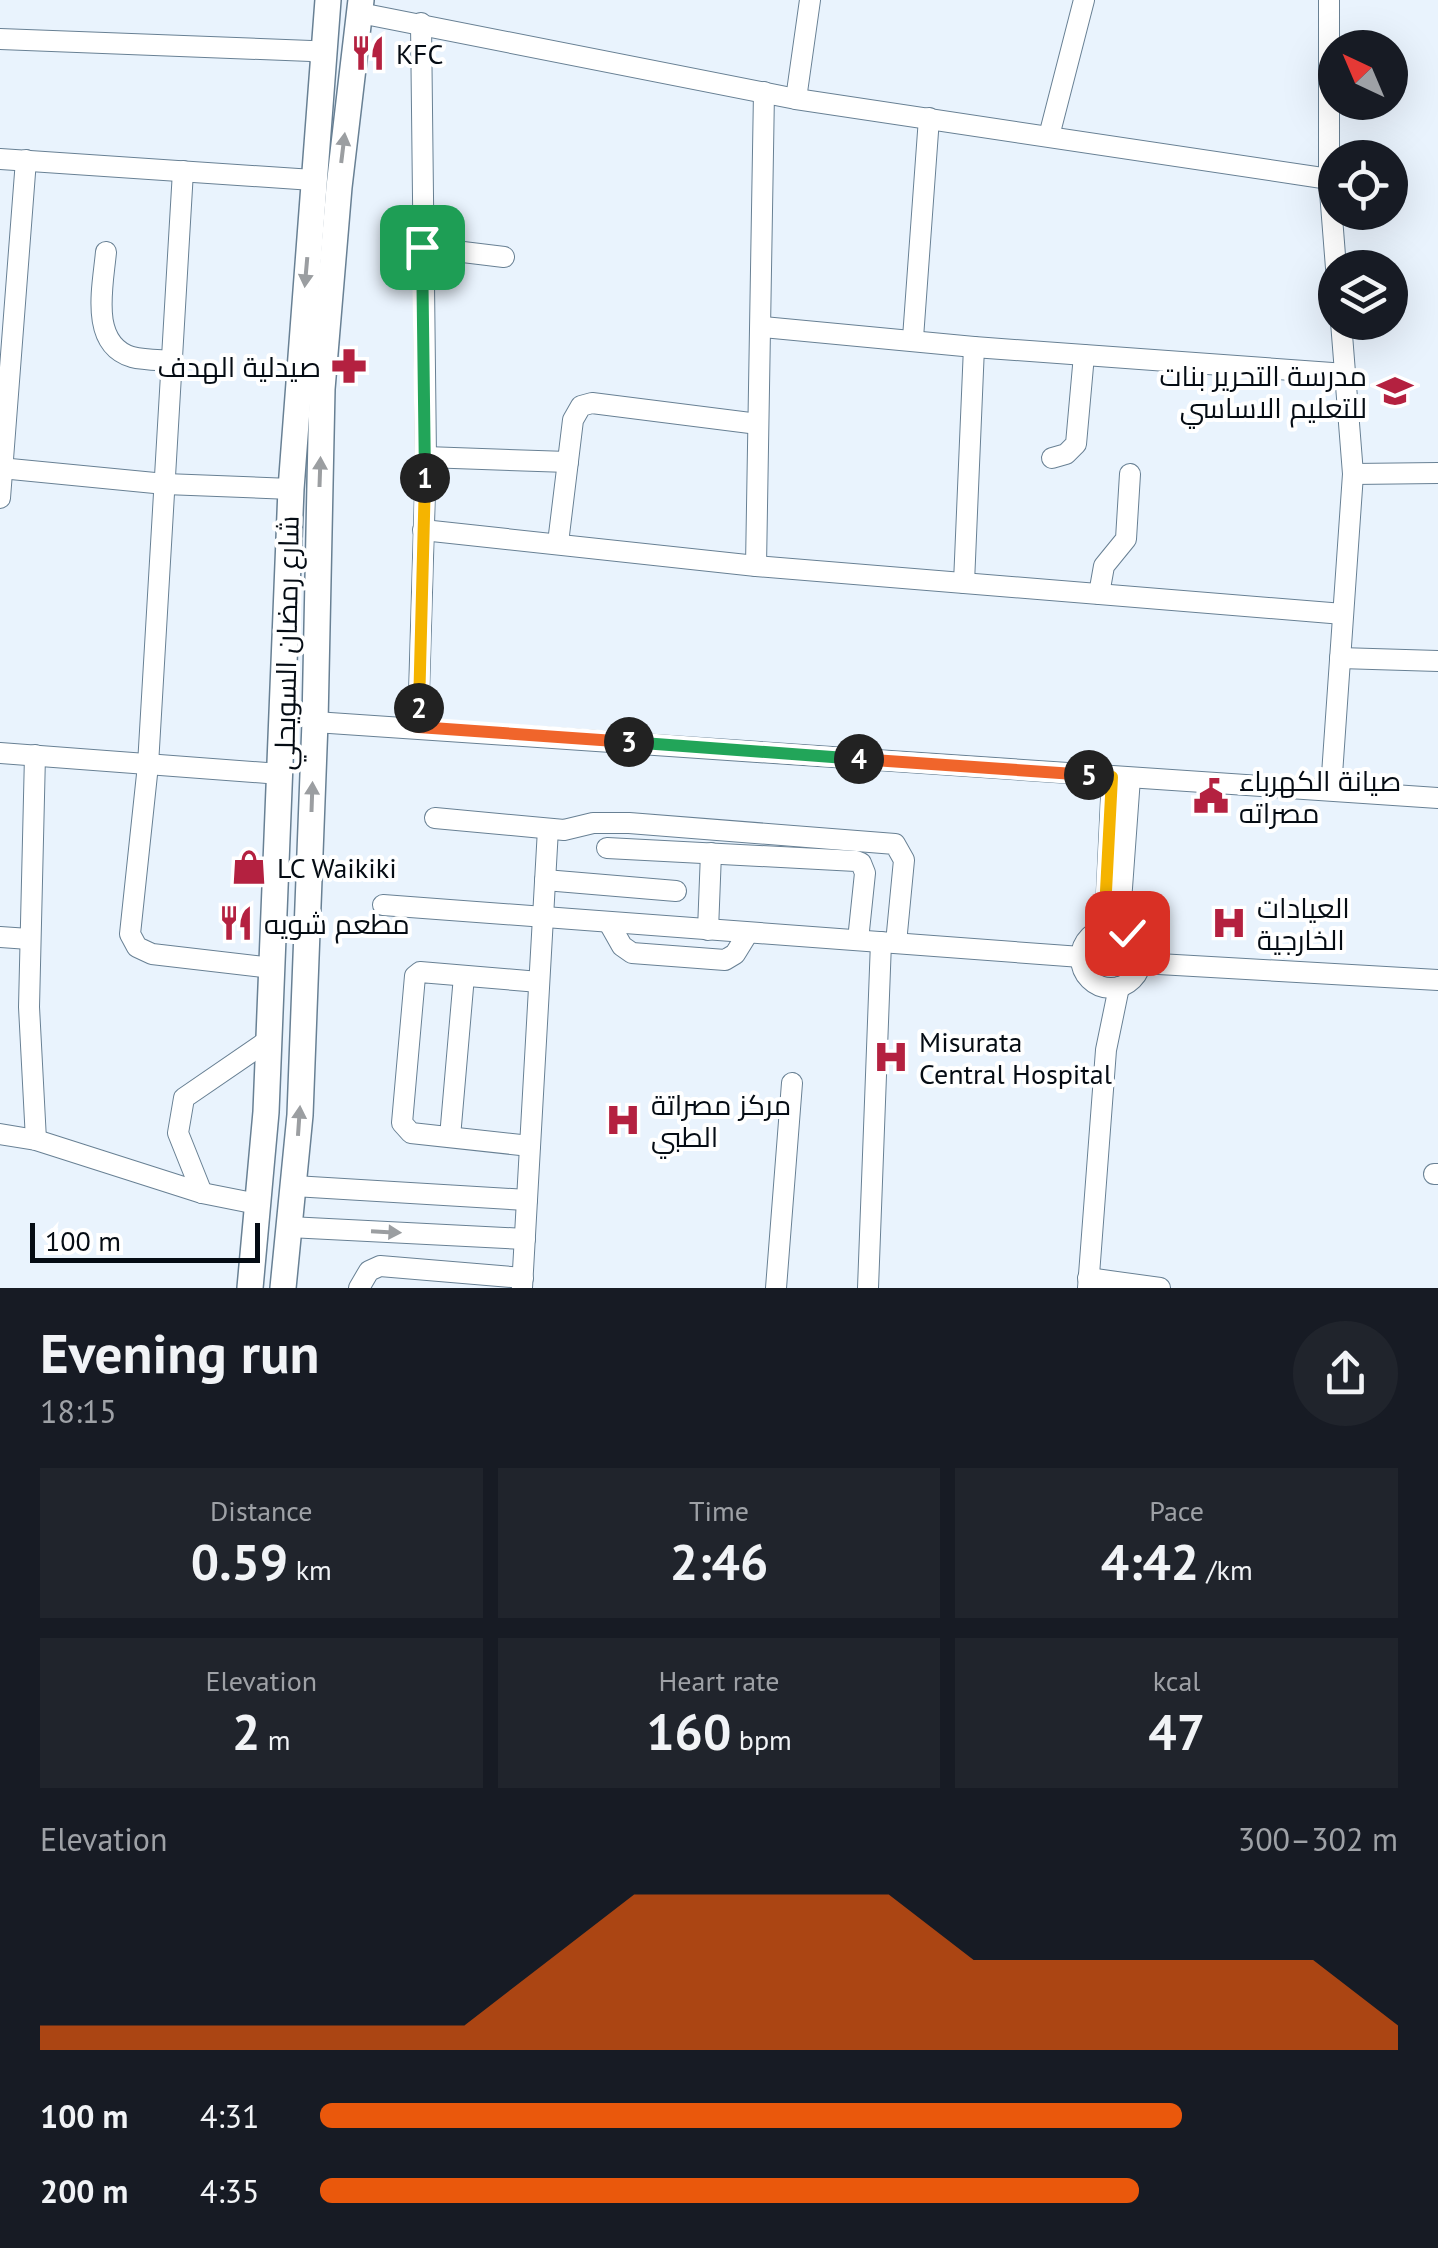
<!DOCTYPE html>
<meta charset="utf-8">
<style>
:root{--surface:#171b24;--page:#20242c;--text:#f1f3f6;--muted:#9ea1a6;--accent:#ea580c}
body{margin:0;font-family:"PT Sans",Cairo,sans-serif;background:var(--page);color:var(--text);height:100vh;display:flex;flex-direction:column;font-size:38px;white-space:nowrap}
*{box-sizing:border-box;margin:0}
p{font-size:32px;color:var(--muted)}
.icon{flex:none;width:55px;height:55px;fill:none;stroke:currentColor;stroke-width:2;stroke-linecap:round;stroke-linejoin:round}
.map{position:relative;height:1288px;overflow:hidden}
.details{display:flex;flex-direction:column;background:var(--surface);flex:1}
.details>*{flex:none}
.needle{width:65px;rotate:316deg}
.buttons{position:absolute;left:1318px;top:30px;display:grid;gap:20px}
.buttons a{display:grid;place-items:center;width:90px;height:90px;border-radius:50%;background:var(--surface);box-shadow:0 10px 40px #0002;font-size:50px}
.scale{position:absolute;left:30px;bottom:25px;width:230px;box-sizing:border-box;padding-left:10px;border:5px solid #050c14;border-top:0;font-size:28px;line-height:35px;white-space:nowrap;color:#050c14;-webkit-text-stroke:8px #fff;paint-order:stroke}
.pin{position:absolute;display:grid;place-items:center;width:85px;height:85px;color:#fff;margin:-42px;border-radius:20px;box-shadow:0 5px 15px #0006}
.km{position:absolute;width:50px;height:50px;margin:-25px;border-radius:50%;background:#222;color:#fff;font-size:28px;line-height:50px;text-align:center}
.round{display:grid;place-items:center;flex:none;width:105px;height:105px;border-radius:52px;background:var(--page)}
.headline{display:flex;align-items:center;justify-content:space-between;height:170px;padding:0 40px}
h1{font-size:55px;font-weight:800;line-height:75px}
.figures{display:grid;grid-template-columns:repeat(3,1fr);gap:15px;height:170px;padding:10px 40px}
.figures div{display:grid;align-content:center;border-radius:0px;background:var(--page);text-align:center}
.figures b{font-size:50px;font-weight:800}
.figures small{font-size:28px;font-weight:400}
.figures p{font-size:28px}
.chart{height:280px;padding:20px 40px}
.chart p{display:flex;justify-content:space-between}
.chart svg{width:100%;height:180px;margin-top:10px;fill:var(--accent);opacity:.7}
ul{padding:0 40px;list-style:none;font-size:32px}
li{display:grid;grid-template-columns:160px 120px 1fr;align-items:center;height:75px}
li i{height:25px;border-radius:12px;background:var(--accent)}
.map>svg:first-child{display:block}
.lines{fill:none;stroke-linecap:round;stroke-linejoin:round}
.minor-casing{stroke:#688094;stroke-width:22}
.major-casing{stroke:#688094;stroke-width:28}
.minor{stroke:#fff;stroke-width:20}
.major{stroke:#fff;stroke-width:25}
.oneway{fill:#9b9ea1}
.split-1-casing{stroke:#fff;stroke-width:20}
.split-2-casing{stroke:#fff;stroke-width:20}
.split-3-casing{stroke:#fff;stroke-width:20}
.split-4-casing{stroke:#fff;stroke-width:20}
.split-5-casing{stroke:#fff;stroke-width:20}
.split-6-casing{stroke:#fff;stroke-width:20}
.split-1{stroke:#22a559;stroke-width:12}
.split-2{stroke:#f5b400;stroke-width:12}
.split-3{stroke:#f0652b;stroke-width:12}
.split-4{stroke:#22a559;stroke-width:12}
.split-5{stroke:#f0652b;stroke-width:12}
.split-6{stroke:#f5b400;stroke-width:12}
.labels{text-anchor:middle;dominant-baseline:central;stroke-width:8;stroke-linejoin:round;paint-order:stroke}
.poi-label{font-size:28px;fill:#050c14;stroke:#fff;text-anchor:start}
.street-label{font-size:28px;fill:#050c14;stroke:#fff}
</style>
<div class="map">
<svg width="1438" height="1288" viewBox="0 0 1438 1288">
<rect width="100%" height="100%" fill="#e9f3fd"/>
<g class="lines">
<defs>
<g id="minor">
<path d="M1329,0V179L1336,268"/>
<path d="M360,13L796,99L1329,179"/>
<path d="M0,39L311,51L323,54"/>
<path d="M796,99L810,0"/>
<path d="M1049,136L1084,0"/>
<path d="M0,159L313,180"/>
<path d="M183,171L148,765L130,934L137,947L152,954L272,968"/>
<path d="M422,247L504,257"/>
<path d="M106,252C103,286 89,344 132,357C144,360 160,360 172,361"/>
<path d="M763,327L974,347L1346,374"/>
<path d="M913,338L929,118"/>
<path d="M426,457L568,462"/>
<path d="M1052,458L1066,454L1076,444L1084,355"/>
<path d="M0,468L165,484L291,489"/>
<path d="M1353,474L1438,473"/>
<path d="M0,498L26,160"/>
<path d="M423,530L756,566L1343,614"/>
<path d="M558,543L573,420L581,406L592,403L758,424"/>
<path d="M756,566L764,92"/>
<path d="M964,583L974,347"/>
<path d="M1099,594L1104,566L1126,539L1130,474"/>
<path d="M1340,658L1438,661"/>
<path d="M315,722L1438,798"/>
<path d="M418,727L426,457L421,23"/>
<path d="M0,753L280,774"/>
<path d="M35,755L29,1007L36,1140"/>
<path d="M1331,789L1353,474L1341,322"/>
<path d="M435,818L564,830L593,823H629L895,844L904,860L896,943"/>
<path d="M607,848L856,861L861,863L865,873L858,940"/>
<path d="M545,880L676,891"/>
<path d="M383,905L1081,957"/>
<path d="M609,923L622,946L632,953L725,960L735,954L748,933"/>
<circle cx="1111" cy="958" r="30"/>
<path d="M1105,929L1112,777"/>
<path d="M1119,929L1130,778"/>
<path d="M708,930L711,853"/>
<path d="M0,937L29,939"/>
<path d="M1141,963L1438,980"/>
<path d="M0,1134L36,1140L202,1193L257,1204"/>
<path d="M450,1137L464,976"/>
<path d="M530,1146L411,1133L402,1123L415,976L420,972L539,982"/>
<path d="M1434,1174H1438"/>
<path d="M294,1186L527,1200"/>
<path d="M202,1193L178,1133L184,1098L270,1039"/>
<path d="M289,1227L525,1239"/>
<path d="M1088,1278L1160,1288"/>
<path d="M359,1288L369,1271L380,1266L523,1278"/>
<path d="M522,1288L548,829"/>
<path d="M776,1288L792,1083"/>
<path d="M868,1288L881,942"/>
<path d="M1088,1288L1106,1050L1119,987"/>
</g>
<g id="major">
<path d="M250,1288L266,1112L291,489L328,0"/>
<path d="M283,1288L300,1115L315,722L322,389L339,187L361,0"/>
</g>
</defs>
<use href="#minor" class="minor-casing"/>
<use href="#major" class="major-casing"/>
<use href="#minor" class="minor"/>
<use href="#major" class="major"/>
</g>
<defs><path id="oneway-solid" d="M-6-.8H1V-3.2L6.5 0L1 3.2V.8H-6Z" transform="scale(2.5)"/></defs>
<g class="oneway">
<use href="#oneway-solid" transform="translate(343 148) rotate(-83)"/>
<use href="#oneway-solid" transform="translate(306 272) rotate(95)"/>
<use href="#oneway-solid" transform="translate(320 472) rotate(-88)"/>
<use href="#oneway-solid" transform="translate(312 797) rotate(-88)"/>
<use href="#oneway-solid" transform="translate(299 1121) rotate(-86)"/>
<use href="#oneway-solid" transform="translate(386 1232) rotate(3)"/>
</g>
<g class="lines">
<defs>
<path id="split-1" d="M422,247L425,478"/>
<path id="split-2" d="M419,708L425,478"/>
<path id="split-3" d="M419,708L418,727L629,742"/>
<path id="split-4" d="M629,742L859,759"/>
<path id="split-5" d="M859,759L1089,775"/>
<path id="split-6" d="M1089,775L1112,777L1104,929L1127,933"/>
</defs>
<use href="#split-1" class="split-1-casing"/>
<use href="#split-2" class="split-2-casing"/>
<use href="#split-3" class="split-3-casing"/>
<use href="#split-4" class="split-4-casing"/>
<use href="#split-5" class="split-5-casing"/>
<use href="#split-6" class="split-6-casing"/>
<use href="#split-1" class="split-1"/>
<use href="#split-2" class="split-2"/>
<use href="#split-3" class="split-3"/>
<use href="#split-4" class="split-4"/>
<use href="#split-5" class="split-5"/>
<use href="#split-6" class="split-6"/>
</g>
<defs>
<symbol id="restaurant-bare" viewBox="-9 -9 18 18"><path d="M-5-6h1v4h1v-4h1v4h1v-4h1v5L-1.5 .5V6h-2V.5L-5-1ZM5-6V6H3V1.5H1.5Q1.5-4 5-6Z" fill="#b42140" stroke="#fff" stroke-width="2.5" paint-order="stroke"/></symbol>
<symbol id="pharmacy-bare" viewBox="-9 -9 18 18"><path d="M-2-6h4v4h4v4h-4v4h-4v-4h-4v-4h4Z" fill="#b42140" stroke="#fff" stroke-width="2.5" paint-order="stroke"/></symbol>
<symbol id="school-bare" viewBox="-9 -9 18 18"><path d="M0-5L7-2L0 1L-7-2ZM-4 1L0 2.5L4 1V4Q0 6-4 4Z" fill="#b42140" stroke="#fff" stroke-width="2.5" paint-order="stroke"/></symbol>
<symbol id="civic-bare" viewBox="-9 -9 18 18"><path d="M-.6-6.5H3V-4.5H.6V-3L4-1V1h2V6H-6V1h2V-1L-.6-3ZM-1.2 2.5V6h2.4V2.5Z" fill="#b42140" stroke="#fff" stroke-width="2.5" paint-order="stroke"/></symbol>
<symbol id="shop-bare" viewBox="-9 -9 18 18"><path d="M-5-2.5h2.3a2.7 3.5 0 0 1 5.4 0H5L5.5 6h-11ZM-1.5-2.5h3a1.5 2.3 0 0 0-3 0Z" fill="#b42140" stroke="#fff" stroke-width="2.5" paint-order="stroke"/></symbol>
<symbol id="hospital-bare" viewBox="-9 -9 18 18"><path d="M-5-5h3v3.5h4V-5h3V5h-3V1.5h-4V5h-3Z" fill="#b42140" stroke="#fff" stroke-width="2.5" paint-order="stroke"/></symbol>
</defs>
<g fill-rule="evenodd">
<use href="#restaurant-bare" x="343" y="28" width="50" height="50"/>
<use href="#pharmacy-bare" x="324" y="341" width="50" height="50"/>
<use href="#school-bare" x="1370" y="366" width="50" height="50"/>
<use href="#civic-bare" x="1186" y="771" width="50" height="50"/>
<use href="#shop-bare" x="224" y="842" width="50" height="50"/>
<use href="#restaurant-bare" x="211" y="898" width="50" height="50"/>
<use href="#hospital-bare" x="1204" y="898" width="50" height="50"/>
<use href="#hospital-bare" x="866" y="1032" width="50" height="50"/>
<use href="#hospital-bare" x="598" y="1095" width="50" height="50"/>
</g>
<g class="labels">
<g class="poi-label">
<text x="396" y="53">KFC</text>
<text x="321" y="366" text-anchor="end">صيدلية الهدف</text>
<text x="1367" y="375" text-anchor="end">مدرسة التحرير بنات<tspan x="1367" dy="32">للتعليم الاساسي</tspan></text>
<text x="1239" y="780">صيانة الكهرباء<tspan x="1239" dy="32">مصراته</tspan></text>
<text x="277" y="867">LC Waikiki</text>
<text x="1257" y="907">العيادات<tspan x="1257" dy="32">الخارجية</tspan></text>
<text x="264" y="923">مطعم شويه</text>
<text x="919" y="1041">Misurata<tspan x="919" dy="32">Central Hospital</tspan></text>
<text x="651" y="1104">مركز مصراتة<tspan x="651" dy="32">الطبي</tspan></text>
</g>
<g class="street-label">
<text transform="translate(286 643) rotate(-89)">شارع رمضان السويحلي</text>
</g>
</g>
</svg>
<div class="buttons">
<a><svg class="needle" viewBox="-14 -14 28 28"><path d="M0-13l5 13h-10z" fill="#e53935"/><path d="M0 13l5-13h-10z" fill="#9ea1a6"/></svg></a>
<a><svg class="icon" aria-label="locate" viewBox="0 0 24 24"><circle cx="12" cy="12" r="6"/><path d="M12 2v4M12 18v4M2 12h4M18 12h4"/></svg></a>
<a><svg class="icon" aria-label="layers" viewBox="0 0 24 24"><path d="M12 4l9 5-9 5-9-5zM3 14l9 5 9-5"/></svg></a>
</div>
<div class="scale">100 m</div>
<div class="pin" style="left:422px;top:247px;background:#1e9e55"><svg class="icon" aria-label="arrive" viewBox="0 0 24 24"><path d="M6 21V4h12l-3 4 3 4H6"/></svg></div>
<div class="pin" style="left:1127px;top:933px;background:#d93025"><svg class="icon" aria-label="check" viewBox="0 0 24 24"><path d="M5 12l5 5 9-10"/></svg></div>
<b class="km" style="left:425px;top:478px">1</b>
<b class="km" style="left:419px;top:708px">2</b>
<b class="km" style="left:629px;top:742px">3</b>
<b class="km" style="left:859px;top:759px">4</b>
<b class="km" style="left:1089px;top:775px">5</b>
</div>
<section class="details">
<div class="headline"><div><h1>Evening run</h1><p>18:15</p></div><a class="round"><svg class="icon" aria-label="share" viewBox="0 0 24 24"><path d="M12 15V3M7 8l5-5 5 5M5 13v7h14v-7"/></svg></a></div>
<div class="figures">
<div><p>Distance</p><b>0.59<small> km</small></b></div>
<div><p>Time</p><b>2:46</b></div>
<div><p>Pace</p><b>4:42<small> /km</small></b></div>
</div>
<div class="figures">
<div><p>Elevation</p><b>2<small> m</small></b></div>
<div><p>Heart rate</p><b>160<small> bpm</small></b></div>
<div><p>kcal</p><b>47</b></div>
</div>
<div class="chart"><p><span>Elevation</span>300–302 m</p>
<svg viewBox="0 0 160 44" preserveAspectRatio="none"><path d="M0 44V38L10 38L20 38L30 38L40 38L50 38L60 22L70 6L80 6L90 6L100 6L110 22L120 22L130 22L140 22L150 22L160 38V44z"/></svg>
</div>
<ul>
<li><b>100 m</b>4:31<i style="width:80%"></i></li>
<li><b>200 m</b>4:35<i style="width:76%"></i></li>
</ul>
</section>
